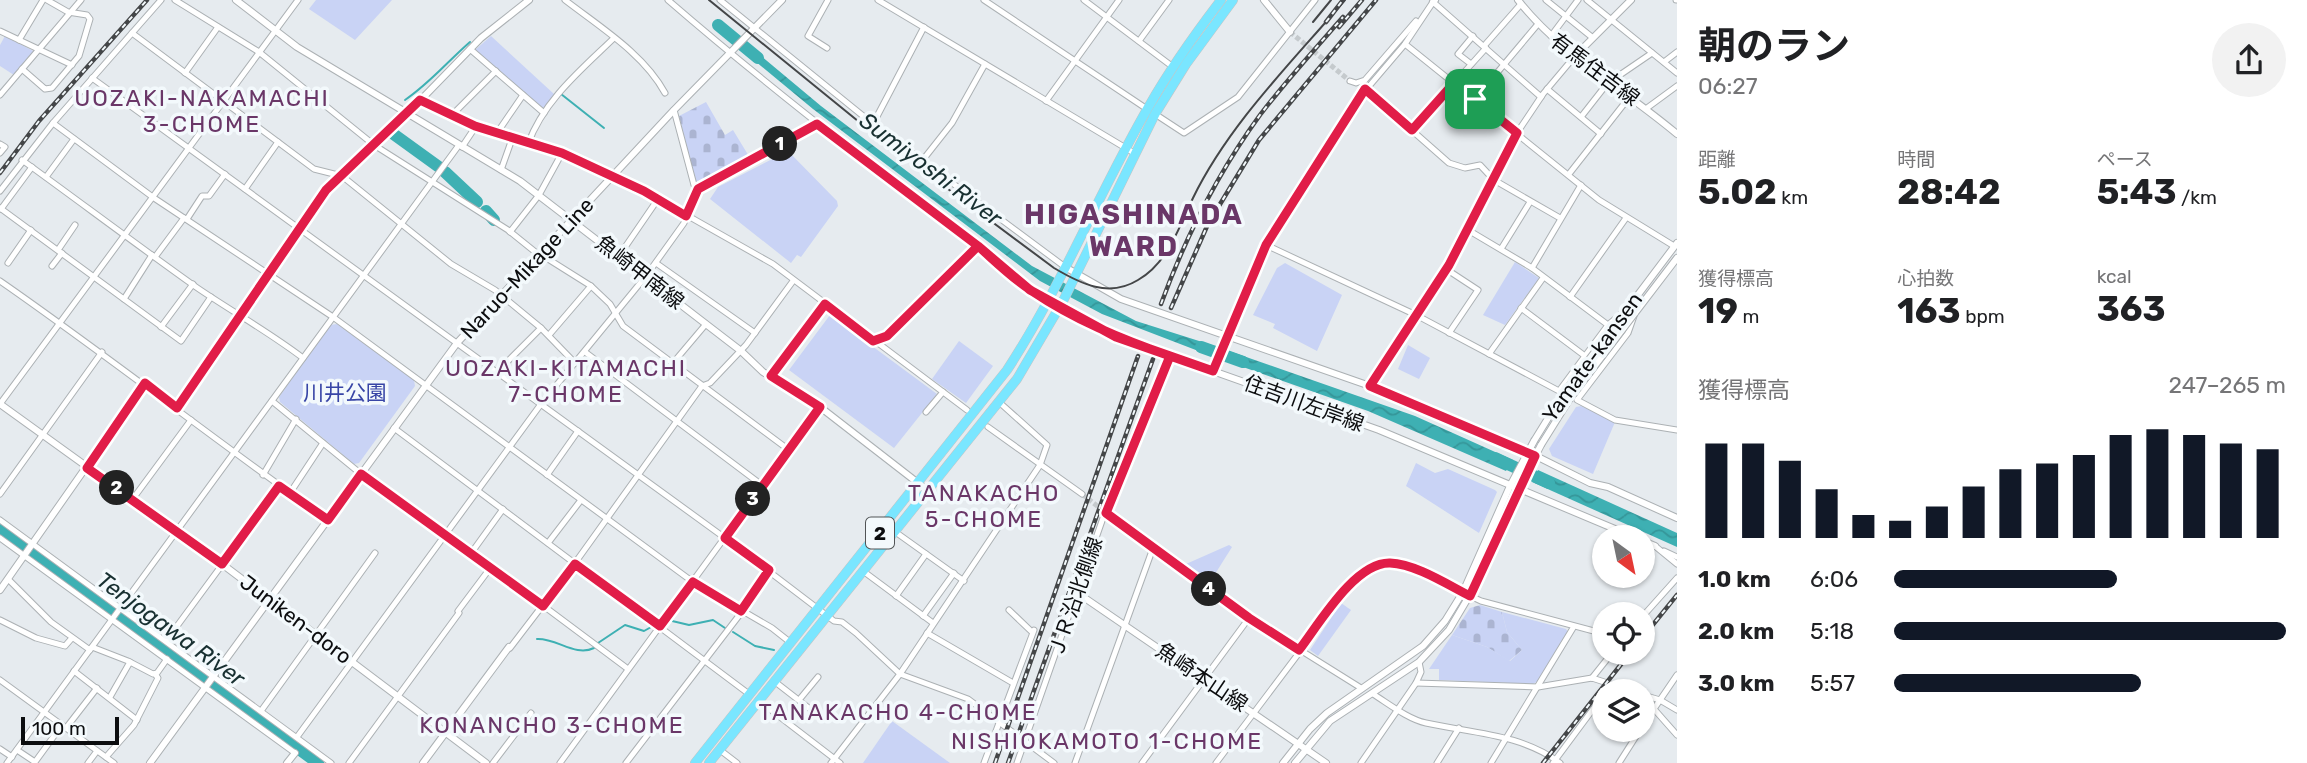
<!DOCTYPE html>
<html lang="ja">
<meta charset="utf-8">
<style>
:root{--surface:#fff;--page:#f2f2f2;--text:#202124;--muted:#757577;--accent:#111827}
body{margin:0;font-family:Rubik,"Noto Sans JP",sans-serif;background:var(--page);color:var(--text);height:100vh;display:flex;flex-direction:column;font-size:26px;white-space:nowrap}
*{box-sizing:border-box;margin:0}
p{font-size:23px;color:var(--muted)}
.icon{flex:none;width:38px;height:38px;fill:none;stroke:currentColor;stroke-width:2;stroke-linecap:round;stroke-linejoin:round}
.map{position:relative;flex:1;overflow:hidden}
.details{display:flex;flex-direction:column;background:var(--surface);width:630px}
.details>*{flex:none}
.needle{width:46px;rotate:147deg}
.fabs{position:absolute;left:1592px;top:525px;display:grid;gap:14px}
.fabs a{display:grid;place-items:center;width:63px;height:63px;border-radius:50%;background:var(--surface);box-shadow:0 2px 5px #0004;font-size:35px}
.scale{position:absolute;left:21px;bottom:18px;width:98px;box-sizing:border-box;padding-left:7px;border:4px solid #0c0d0f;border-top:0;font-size:19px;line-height:24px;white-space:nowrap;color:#0c0d0f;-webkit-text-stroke:5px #f3f9fc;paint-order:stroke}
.pin{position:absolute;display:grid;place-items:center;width:60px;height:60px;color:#fff;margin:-30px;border-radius:14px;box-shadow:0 4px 10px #0006}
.km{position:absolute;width:35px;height:35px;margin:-18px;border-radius:50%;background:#222;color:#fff;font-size:19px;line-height:35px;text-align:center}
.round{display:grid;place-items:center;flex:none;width:74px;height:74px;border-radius:37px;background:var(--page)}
.overview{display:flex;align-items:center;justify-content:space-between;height:119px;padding:0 21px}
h1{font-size:38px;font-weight:700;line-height:52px}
.metrics{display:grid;grid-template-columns:repeat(3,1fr);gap:10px;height:119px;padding:7px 21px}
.metrics div{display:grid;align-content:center}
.metrics b{font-size:35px;font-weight:700}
.metrics small{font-size:19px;font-weight:400}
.metrics p{font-size:19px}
.chart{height:196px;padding:14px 21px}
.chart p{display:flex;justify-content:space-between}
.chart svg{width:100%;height:126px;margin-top:7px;stroke:var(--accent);stroke-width:6}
ul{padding:0 21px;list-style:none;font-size:23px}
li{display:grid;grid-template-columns:112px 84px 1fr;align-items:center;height:52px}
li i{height:18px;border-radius:9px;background:var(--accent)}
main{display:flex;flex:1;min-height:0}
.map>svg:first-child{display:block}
.cemetery{fill:url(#cemetery-stones)}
.green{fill:#c9d3f5}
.water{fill:url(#water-waves)}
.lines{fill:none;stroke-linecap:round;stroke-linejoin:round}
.stream{stroke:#3eb0b3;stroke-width:2}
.river{stroke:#3eb0b3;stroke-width:12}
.minor-tunnel{stroke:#c5cacd;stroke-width:5;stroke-dasharray:5 2.5;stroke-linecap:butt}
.minor-casing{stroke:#acb1b4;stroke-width:7}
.tertiary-casing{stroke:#acb1b4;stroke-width:8}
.trunk-casing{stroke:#c5c5c5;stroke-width:10}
.minor{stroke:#fff;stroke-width:5}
.tertiary{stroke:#fff;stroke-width:6}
.trunk{stroke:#7ae6ff;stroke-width:9}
.tram{stroke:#444648;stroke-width:2}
.rail-casing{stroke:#444648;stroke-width:4.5}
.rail{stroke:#f3f9fc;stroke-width:2;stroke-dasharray:5;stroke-linecap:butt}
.tertiary-bridge-casing{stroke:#acb1b4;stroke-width:8;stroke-linecap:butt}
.tertiary-bridge{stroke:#fff;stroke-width:6}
.route-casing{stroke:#fff;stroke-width:14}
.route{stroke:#e11d48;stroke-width:9}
.labels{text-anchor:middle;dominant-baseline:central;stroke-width:7;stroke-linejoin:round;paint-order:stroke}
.shield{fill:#f3f9fc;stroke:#515456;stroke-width:2}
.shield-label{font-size:19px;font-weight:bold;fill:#0c0d0f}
.street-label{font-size:21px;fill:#0c0d0f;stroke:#f3f9fc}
.park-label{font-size:21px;fill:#3845a6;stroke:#f3f9fc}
.neighbourhood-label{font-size:23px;letter-spacing:2px;fill:#6a3768;stroke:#f3f9fc}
.water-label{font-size:23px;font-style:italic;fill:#183031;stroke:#f3f9fc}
.district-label{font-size:28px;font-weight:bold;letter-spacing:2px;fill:#6a3768;stroke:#f3f9fc}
</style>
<main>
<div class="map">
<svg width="1677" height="763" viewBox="0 0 1677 763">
<defs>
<pattern id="cemetery-stones" width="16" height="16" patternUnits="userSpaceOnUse" patternTransform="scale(1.75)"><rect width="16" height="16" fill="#c9d3f5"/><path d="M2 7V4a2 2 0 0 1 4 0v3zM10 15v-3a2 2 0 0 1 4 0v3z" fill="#abb4d1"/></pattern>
<pattern id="water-waves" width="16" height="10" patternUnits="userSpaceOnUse" patternTransform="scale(1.75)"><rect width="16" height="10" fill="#3eb0b3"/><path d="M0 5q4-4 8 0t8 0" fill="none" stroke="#359699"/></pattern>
</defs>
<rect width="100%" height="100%" fill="#e6ebef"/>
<g class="cemetery">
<path d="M706,102L725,135L733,130L750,158L700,185L696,183L679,116Z"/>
<path d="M1480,605L1502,612L1507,632L1522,650L1509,661L1487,647L1452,635L1470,608Z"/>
</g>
<g class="green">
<path d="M316,0H392L355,40L309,9Z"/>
<path d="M5,36L35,52L14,75L0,66V45Z"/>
<path d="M491,36L554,94L546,107L541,108L475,50Z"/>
<path d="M788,151L837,201L838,206L801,257L797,255L791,263L710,199L718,187Z"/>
<path d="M1515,262L1539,278L1505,325L1483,315Z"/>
<path d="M1285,263L1342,295L1317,351L1273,328L1275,324L1253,315L1277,268Z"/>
<path d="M830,315L937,394L894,448L789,370Z"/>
<path d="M337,324L414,380L415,386L359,463L354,464L280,402L279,397L330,325Z"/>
<path d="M959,341L993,366L966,403L932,379Z"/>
<path d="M1408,345L1430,358L1419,379L1398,369Z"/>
<path d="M1581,406L1615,422L1593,474L1552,456L1549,449L1576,407Z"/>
<path d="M1416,463L1435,473L1448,469L1495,490L1497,492L1479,533L1406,486Z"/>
<path d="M1229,545L1232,547L1210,582L1186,564Z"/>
<path d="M1341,603L1351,610L1318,656L1310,650Z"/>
<path d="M1502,612L1566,629L1568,632L1538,681L1533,684L1439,680V669H1429L1452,635L1487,647L1510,661L1522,650L1507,632Z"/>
<path d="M892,721L950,763H863Z"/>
</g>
<g class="water">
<path d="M749,46L821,106L1032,266L1136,321L1218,347L1214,357L1102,314L1040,281L813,109L743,51Z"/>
<path d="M1229,351L1415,416L1513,460L1506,471L1368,411L1226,361Z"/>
<path d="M1538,470L1677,533V547L1532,482Z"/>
</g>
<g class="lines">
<g class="stream">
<path d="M561,94L604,128"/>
<path d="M405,100C430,83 448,61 470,42"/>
<path d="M668,620L689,625L713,620L725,628"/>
<path d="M733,632L755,646L774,650"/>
<path d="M537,639C557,638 575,657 594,648"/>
<path d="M598,643L625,625L644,631L653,626"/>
</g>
<g class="river">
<path d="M718,25L758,58"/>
<path d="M392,133L439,167"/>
<path d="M445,172L477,202"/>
<path d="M486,211L494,220"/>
<path d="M1201,347L1243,362"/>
<path d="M1495,458L1549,483"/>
<path d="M0,530L318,763"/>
</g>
<g class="minor-tunnel">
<path d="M1290,32L1350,81"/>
<path d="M1082,494L1106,513"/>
</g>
<defs>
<g id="minor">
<path d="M175,0L259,52L374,145L508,230L539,255"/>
<path d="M565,0C600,27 644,54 665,93"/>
<path d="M668,0C757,77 849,149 943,220C978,246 1011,279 1049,301"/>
<path d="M720,0L873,124L1065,267"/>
<path d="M878,0L1134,153"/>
<path d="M984,0L1147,109"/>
<path d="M1084,0L1173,67"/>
<path d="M1546,0L1593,38"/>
<path d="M1587,0L1677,73"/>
<path d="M1676,0H1677"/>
<path d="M0,31L72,65"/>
<path d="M132,33L314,169L342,176L451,264L495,290L541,328L575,363"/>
<path d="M1551,36L1578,0"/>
<path d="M19,40L43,0"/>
<path d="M1139,41L1169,0"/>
<path d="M1405,44L1599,200L1674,246"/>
<path d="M1484,46L1521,4"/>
<path d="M827,48L808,36L828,0"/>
<path d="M470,49L544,113"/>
<path d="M1664,62L1677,52"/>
<path d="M1471,64L1458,54L1473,36"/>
<path d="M22,69L45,89L52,88L79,56L90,19L87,15L68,12L47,0"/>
<path d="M185,73L218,27"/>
<path d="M92,78L725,538L834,621L842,622L856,633L900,674L968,699L1054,763"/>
<path d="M1350,81L1356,83L1365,80L1416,21"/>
<path d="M1611,81L1652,53"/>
<path d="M1365,89L1449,163L1465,168L1480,165L1494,180L1560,218"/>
<path d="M1547,89L1601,134"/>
<path d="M0,95L81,0"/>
<path d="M1475,99L1538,24"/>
<path d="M420,100L476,126L562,153L644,191L773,264L967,410"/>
<path d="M1046,101L1119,0"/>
<path d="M1647,108L1677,86"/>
<path d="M674,110L694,185L698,189"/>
<path d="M1155,114L1184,133L1238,97L1315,0"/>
<path d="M452,115L496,71"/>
<path d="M1581,117L1610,80"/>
<path d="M53,123L154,198L333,317L693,582L772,628L791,643"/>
<path d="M873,124L924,27"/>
<path d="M1412,130L1486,48"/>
<path d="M497,133L523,95"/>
<path d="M0,144L5,147L0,153"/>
<path d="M528,144C544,100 582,69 614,38"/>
<path d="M462,147L476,126"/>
<path d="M22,160C80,202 137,245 196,287C231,311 269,332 303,358"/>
<path d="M922,161L952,123L985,64"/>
<path d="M501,170L512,139"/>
<path d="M1569,174L1631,95"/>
<path d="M46,177L74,139"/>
<path d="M245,189L278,142"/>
<path d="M0,191L53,123L161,0"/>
<path d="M0,208L181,341L211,297"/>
<path d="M1,209L32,167"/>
<path d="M187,219L202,196H209L225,174"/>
<path d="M1468,230L1532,268L1608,325"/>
<path d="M510,232L539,195L562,153"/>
<path d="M1266,245L1416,315L1559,391L1608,325L1621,314"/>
<path d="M1501,249L1530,202"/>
<path d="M58,250L75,225"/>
<path d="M540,254L591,286L610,304L623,326L789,450"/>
<path d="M619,256L658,199"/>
<path d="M155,257L184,218"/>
<path d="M8,263L31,230"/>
<path d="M656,263L755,333"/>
<path d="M52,266L62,253"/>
<path d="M1532,268L1581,185"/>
<path d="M1446,269L1478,290L1449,333"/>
<path d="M0,281C111,358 217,442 328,520"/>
<path d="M1570,297L1626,218"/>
<path d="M124,299L152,255"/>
<path d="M1521,308L1585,356"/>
<path d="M1634,316L1628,333L1577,400L1615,420L1677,430"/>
<path d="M161,327L193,284"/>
<path d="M549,335L591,286"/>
<path d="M873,341L887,336L978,246"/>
<path d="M585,352L763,486"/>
<path d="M1489,354L1543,278"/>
<path d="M673,363L706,324"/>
<path d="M1213,371L1266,245L1281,219L1359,98L1405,44L1433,2L1541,97"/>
<path d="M497,372L541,328"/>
<path d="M771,376L825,304"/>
<path d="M1370,386L1449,265L1517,133L1543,94L1575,56"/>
<path d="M272,401L361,474L446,533L628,669"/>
<path d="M0,404L298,0"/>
<path d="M926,412L943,392"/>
<path d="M988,427L1082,494"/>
<path d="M394,428L749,694"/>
<path d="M263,475L296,419"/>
<path d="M547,475L578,431"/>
<path d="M290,493L323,443"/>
<path d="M0,494L102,352"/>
<path d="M132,500L191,420"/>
<path d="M1106,513L1249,618L1361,688"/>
<path d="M0,520L331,763"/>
<path d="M894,531L964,581"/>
<path d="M0,538L295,753"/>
<path d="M548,543L581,500"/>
<path d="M1655,546L1677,564"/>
<path d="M1664,551L1677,557"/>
<path d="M472,552L503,509"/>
<path d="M863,571L933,623"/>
<path d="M8,579L51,622L90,650"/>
<path d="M896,596L926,554"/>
<path d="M1009,610L1032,632"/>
<path d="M458,611L491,567"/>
<path d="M923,616L954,573"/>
<path d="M1643,616L1677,578"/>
<path d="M0,620L36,638L65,646L72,638"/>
<path d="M927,633L1013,683"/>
<path d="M166,641L280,486"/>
<path d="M92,647L128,661L153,674L157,673L167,659"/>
<path d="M510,648L575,563L702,386L710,383L746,345L793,281"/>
<path d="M74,671L137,720"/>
<path d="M1592,678L1632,691"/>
<path d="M1592,678L1612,653"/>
<path d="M0,680L114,763"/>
<path d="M774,681L819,716"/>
<path d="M1416,683L1538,687L1592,678"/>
<path d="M1373,694C1389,704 1408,719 1426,723C1471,733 1522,734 1560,763"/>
<path d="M1643,695L1660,700L1677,710"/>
<path d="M110,697L130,662"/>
<path d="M758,700L840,763"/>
<path d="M799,700L818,677"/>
<path d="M1654,709L1677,735"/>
<path d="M261,711L375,553"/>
<path d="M1643,725L1677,675"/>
<path d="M66,728L97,688"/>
<path d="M297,737L541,404L646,276L684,223L698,189L817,124"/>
<path d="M0,749L12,757"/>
<path d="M17,750L35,762L62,725"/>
<path d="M720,750L737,763"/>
<path d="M106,757L134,725L158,678L155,674"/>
<path d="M7,763L459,145"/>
<path d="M88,763L97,751"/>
<path d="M349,763L459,613"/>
<path d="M493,763L531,713"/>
<path d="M560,763L820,407"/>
<path d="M626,763L741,613L769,570"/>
<path d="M831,763L900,674L1040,465L1047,445L999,402"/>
<path d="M984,763L1034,630"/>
<path d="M1017,763L1103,518L1110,508L1170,356"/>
<path d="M1075,763L1153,548"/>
<path d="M1142,763L1249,618"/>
<path d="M1216,763L1357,576L1379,565L1406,566L1481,601L1605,634"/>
<path d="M1361,763L1416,683L1421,672L1419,662"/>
<path d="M1437,763L1459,728"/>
<path d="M1491,763L1573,628"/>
<path d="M1553,763L1605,693"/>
<path d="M1619,763L1640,730"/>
</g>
<g id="tertiary">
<path d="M236,0L297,47L520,181L741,351L763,372L820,407L927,490"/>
<path d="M1264,0L1290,32"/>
<path d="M1518,0C1559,53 1625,90 1677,134"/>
<path d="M1433,2L1435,0"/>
<path d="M1575,56L1631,0"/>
<path d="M1065,267L1121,299L1370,386L1520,448L1590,483L1608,487L1677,518"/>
<path d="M1049,301L1117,337L1379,430L1634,537"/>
<path d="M1628,308L1677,243"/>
<path d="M1635,313L1677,258"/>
<path d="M0,404L222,564L486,763"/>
<path d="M177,408L326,190L408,113L481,38L529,0"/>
<path d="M1643,541L1655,546"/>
<path d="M0,590L145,383"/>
<path d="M1076,592L1326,763"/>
<path d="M150,763L457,343L674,110L782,0"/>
<path d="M287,763L295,753"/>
<path d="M423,763L509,647"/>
<path d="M1283,763L1310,729L1327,713L1423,646L1445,621L1463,592L1510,486L1534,441"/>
<path d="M1295,763L1330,721L1419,662L1449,630L1484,571L1518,489L1541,445"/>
</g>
<g id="trunk">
<path d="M695,763L1007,370C1062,286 1099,192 1149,106C1170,69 1195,34 1221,0"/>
<path d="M709,763L1017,379L1063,301L1155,114L1186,64L1233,0"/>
</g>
</defs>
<use href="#minor" class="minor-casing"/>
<use href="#tertiary" class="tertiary-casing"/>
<use href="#trunk" class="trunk-casing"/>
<use href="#minor" class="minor"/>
<use href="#tertiary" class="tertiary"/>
<use href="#trunk" class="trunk"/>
<g class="tram">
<path d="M709,0L869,130L1054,268C1081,284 1109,298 1138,280C1168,263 1179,227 1193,198C1229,124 1292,62 1345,0"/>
<path d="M1313,22L1331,0"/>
</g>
<defs>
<g id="rail">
<path d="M1326,22L1343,0"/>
<path d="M1339,27L1362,0"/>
<path d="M0,173L39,121L147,0"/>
<path d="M1161,304C1186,236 1217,174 1260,115C1286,81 1315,49 1343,17"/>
<path d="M1171,308L1208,224L1259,140L1376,0"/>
<path d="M1643,637L1677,595"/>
<path d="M995,763L1138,356"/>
<path d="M1008,763L1153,359"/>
<path d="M1543,763L1630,653"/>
</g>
</defs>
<use href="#rail" class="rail-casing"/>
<use href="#rail" class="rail"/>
<defs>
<g id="tertiary-bridge">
<path d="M1534,441L1563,394L1628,308"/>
<path d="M1541,445L1571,397L1635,313"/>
</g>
</defs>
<use href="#tertiary-bridge" class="tertiary-bridge-casing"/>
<use href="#tertiary-bridge" class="tertiary-bridge"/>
</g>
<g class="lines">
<defs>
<path id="route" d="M1475,99L1454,83L1412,130L1365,89L1266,245L1213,371L1116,337L1030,290L978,246L817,124L698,189L686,216L644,191L562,153L475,126L420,100L326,190L177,408L145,383L87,468L222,564L279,486L328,520L361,474L543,606L575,564L660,626L693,582L741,611L769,570L725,538L820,407L771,376L825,304L873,341L887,336L978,246C995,261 1013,279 1032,291C1075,320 1121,339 1170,356L1106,513L1249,618L1299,650C1319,624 1355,562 1390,563C1416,564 1448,585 1470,596L1535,456L1370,386L1449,265L1517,133L1475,99"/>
</defs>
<use href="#route" class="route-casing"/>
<use href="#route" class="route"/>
</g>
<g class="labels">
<rect class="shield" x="866" y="517.5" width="28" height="31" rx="5"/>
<g class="shield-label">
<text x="880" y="533">2</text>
</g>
<g class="street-label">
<text transform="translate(1595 69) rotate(37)">有馬住吉線</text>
<text transform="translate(527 268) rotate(-47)">Naruo-Mikage Line</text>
<text transform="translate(640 272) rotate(38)">魚崎甲南線</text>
<text transform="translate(1592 357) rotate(-54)">Yamate-kansen</text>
<text transform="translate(1304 403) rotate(20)">住吉川左岸線</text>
<text transform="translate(1075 597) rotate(-71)">ＪＲ沿北側線</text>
<text transform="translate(296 619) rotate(37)">Juniken-doro</text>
<text transform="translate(1202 677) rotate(34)">魚崎本山線</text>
</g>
<g class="park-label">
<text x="345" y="392">川井公園</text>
</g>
<g class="neighbourhood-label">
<text x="202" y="98">UOZAKI-NAKAMACHI<tspan x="202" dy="26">3-CHOME</tspan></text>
<text x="566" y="368">UOZAKI-KITAMACHI<tspan x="566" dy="26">7-CHOME</tspan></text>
<text x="984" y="493">TANAKACHO<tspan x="984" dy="26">5-CHOME</tspan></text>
<text x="898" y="712">TANAKACHO 4-CHOME</text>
<text x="552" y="725">KONANCHO 3-CHOME</text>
<text x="1107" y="741">NISHIOKAMOTO 1-CHOME</text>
</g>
<g class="water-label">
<text transform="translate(931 169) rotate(37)">Sumiyoshi River</text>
<text transform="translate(171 629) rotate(36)">Tenjogawa River</text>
</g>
<g class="district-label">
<text x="1134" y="214">HIGASHINADA<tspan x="1134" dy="32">WARD</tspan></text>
</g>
</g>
</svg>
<div class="fabs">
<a><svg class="needle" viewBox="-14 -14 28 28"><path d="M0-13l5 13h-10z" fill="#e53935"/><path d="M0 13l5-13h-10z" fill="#757577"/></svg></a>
<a><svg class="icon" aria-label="locate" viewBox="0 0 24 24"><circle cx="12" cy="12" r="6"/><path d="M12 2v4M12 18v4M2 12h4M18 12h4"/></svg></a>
<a><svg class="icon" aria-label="layers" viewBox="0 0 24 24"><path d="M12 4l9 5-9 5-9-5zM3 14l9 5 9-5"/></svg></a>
</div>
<div class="scale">100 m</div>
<div class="pin" style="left:1475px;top:99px;background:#1e9e55"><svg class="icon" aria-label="arrive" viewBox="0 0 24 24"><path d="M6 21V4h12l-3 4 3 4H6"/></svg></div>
<b class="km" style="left:780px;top:144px">1</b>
<b class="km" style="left:117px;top:488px">2</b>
<b class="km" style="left:753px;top:499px">3</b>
<b class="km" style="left:1209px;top:589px">4</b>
</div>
<section class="details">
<div class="overview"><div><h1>朝のラン</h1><p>06:27</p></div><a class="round"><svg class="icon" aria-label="share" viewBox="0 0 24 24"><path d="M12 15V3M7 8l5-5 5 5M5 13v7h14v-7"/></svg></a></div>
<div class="metrics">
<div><p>距離</p><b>5.02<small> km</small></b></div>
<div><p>時間</p><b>28:42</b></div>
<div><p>ペース</p><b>5:43<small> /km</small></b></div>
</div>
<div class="metrics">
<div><p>獲得標高</p><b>19<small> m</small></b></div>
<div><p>心拍数</p><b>163<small> bpm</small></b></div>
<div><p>kcal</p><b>363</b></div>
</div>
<div class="chart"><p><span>獲得標高</span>247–265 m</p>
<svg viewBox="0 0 160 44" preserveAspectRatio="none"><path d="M5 44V11M15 44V11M25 44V17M35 44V27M45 44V36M55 44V38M65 44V33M75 44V26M85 44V20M95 44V18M105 44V15M115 44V8M125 44V6M135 44V8M145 44V11M155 44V13"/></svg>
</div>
<ul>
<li><b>1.0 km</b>6:06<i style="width:57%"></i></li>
<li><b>2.0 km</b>5:18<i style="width:100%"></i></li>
<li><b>3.0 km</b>5:57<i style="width:63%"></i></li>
</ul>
</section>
</main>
